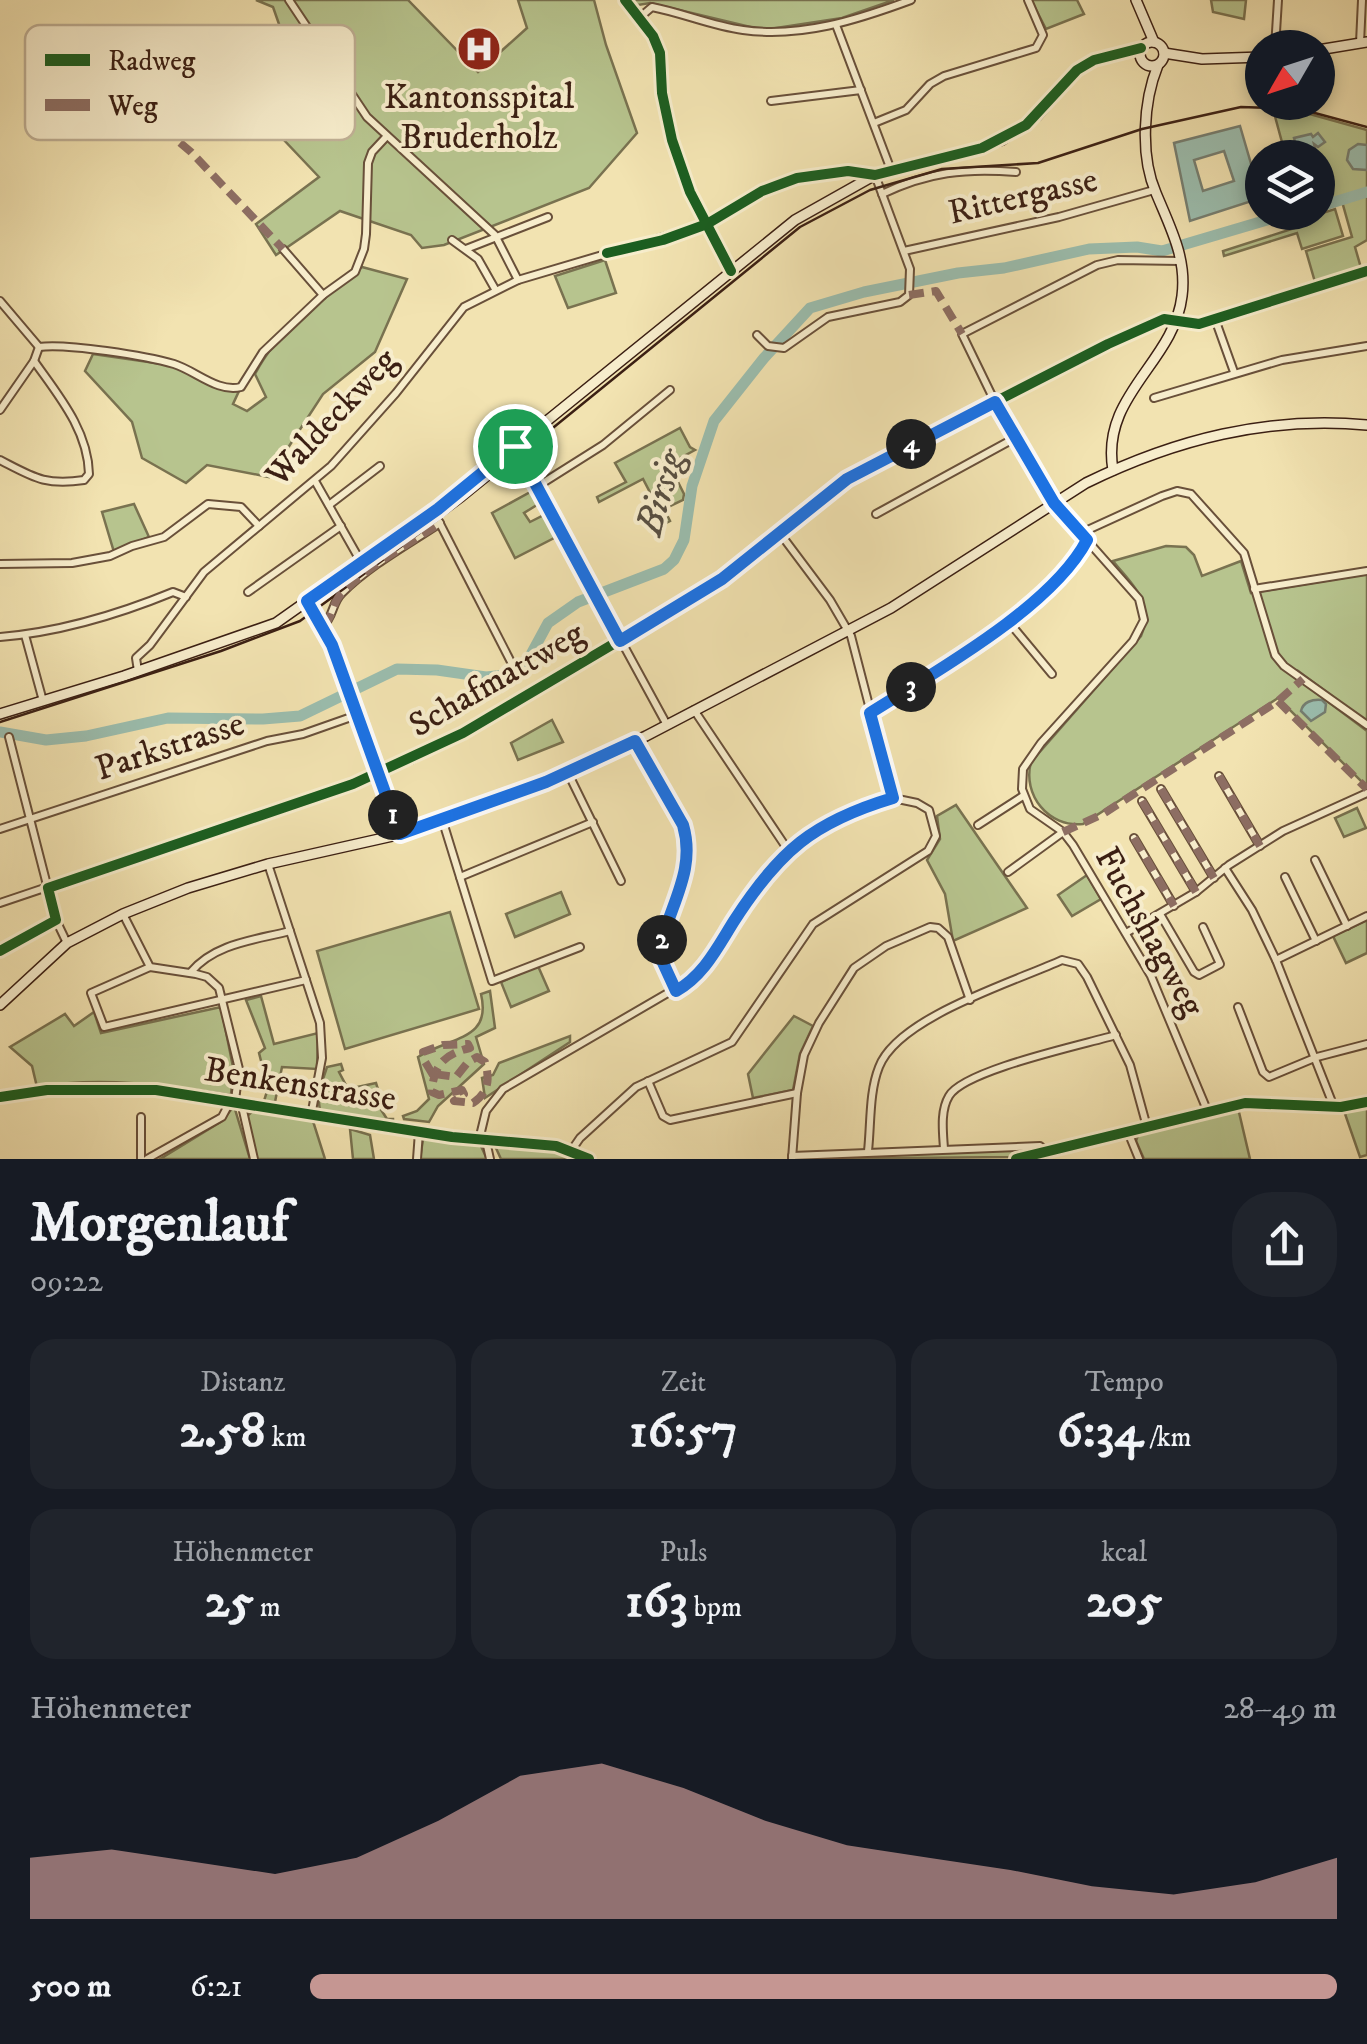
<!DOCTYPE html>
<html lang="de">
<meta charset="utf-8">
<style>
:root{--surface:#171b24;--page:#20242c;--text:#f1f3f6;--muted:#9ea1a6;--accent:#c59692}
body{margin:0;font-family:"IM FELL DW Pica",serif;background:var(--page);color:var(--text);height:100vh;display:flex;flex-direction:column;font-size:38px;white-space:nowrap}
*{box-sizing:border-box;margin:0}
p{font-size:32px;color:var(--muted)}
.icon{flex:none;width:55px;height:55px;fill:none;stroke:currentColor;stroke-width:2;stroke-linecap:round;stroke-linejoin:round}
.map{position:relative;height:1159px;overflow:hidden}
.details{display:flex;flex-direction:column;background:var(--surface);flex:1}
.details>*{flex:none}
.needle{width:65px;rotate:231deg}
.fabs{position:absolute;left:1245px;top:30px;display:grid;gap:20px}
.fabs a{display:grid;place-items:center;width:90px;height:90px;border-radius:50%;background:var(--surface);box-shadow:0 5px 15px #0003;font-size:50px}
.pin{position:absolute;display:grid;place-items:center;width:85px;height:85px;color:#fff;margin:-42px;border:5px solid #fff;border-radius:50%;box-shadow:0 2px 10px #0007}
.km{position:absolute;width:50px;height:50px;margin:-25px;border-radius:50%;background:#222;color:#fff;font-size:28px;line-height:50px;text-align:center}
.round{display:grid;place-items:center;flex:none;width:105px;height:105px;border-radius:40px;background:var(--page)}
.head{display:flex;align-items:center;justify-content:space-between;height:170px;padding:0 30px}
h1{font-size:55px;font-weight:700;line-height:75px}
.figures{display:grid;grid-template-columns:repeat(3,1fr);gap:15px;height:170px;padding:10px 30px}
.figures div{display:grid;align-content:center;border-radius:25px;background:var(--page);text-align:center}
.figures b{font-size:50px;font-weight:700}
.figures small{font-size:28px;font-weight:400}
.figures p{font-size:28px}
.chart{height:280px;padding:20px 30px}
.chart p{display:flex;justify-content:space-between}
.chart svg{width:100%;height:180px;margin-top:10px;fill:var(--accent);opacity:.7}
ul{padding:0 30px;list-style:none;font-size:32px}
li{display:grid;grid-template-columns:160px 120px 1fr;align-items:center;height:75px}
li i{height:25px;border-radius:12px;background:var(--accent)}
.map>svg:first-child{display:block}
.green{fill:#b7c48e;stroke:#797250;stroke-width:2.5}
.water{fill:#9bbeaf;stroke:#757e71;stroke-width:2.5;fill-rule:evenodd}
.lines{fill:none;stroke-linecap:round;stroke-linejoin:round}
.river{stroke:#9bbeaf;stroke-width:11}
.minor-casing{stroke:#69503a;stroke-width:10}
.secondary-casing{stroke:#3b1f13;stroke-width:12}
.minor{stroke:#f7edcc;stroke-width:6}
.secondary{stroke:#f7edcc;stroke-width:9}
.tram{stroke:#3b1f13;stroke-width:2.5}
.quiet{stroke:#8d6e63;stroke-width:8;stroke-dasharray:15 8;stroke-linecap:butt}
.cycleway-casing{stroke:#f7edcc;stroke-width:16}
.cycleway{stroke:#1b5e20;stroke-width:10}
.route-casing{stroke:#fff;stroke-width:20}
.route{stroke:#1a73e8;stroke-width:12}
.labels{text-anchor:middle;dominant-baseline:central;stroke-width:8;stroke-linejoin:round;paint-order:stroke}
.poi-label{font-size:35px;fill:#3b1f13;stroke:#f7edcc}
.street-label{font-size:35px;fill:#3b1f13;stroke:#f7edcc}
.water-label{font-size:38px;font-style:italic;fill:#584f42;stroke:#f7edcc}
.key{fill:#f7edcc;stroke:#bfaf94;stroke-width:2.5}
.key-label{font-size:28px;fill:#3b1f13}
</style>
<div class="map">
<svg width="1367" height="1159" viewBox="0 0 1367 1159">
<rect width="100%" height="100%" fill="#f2e3b1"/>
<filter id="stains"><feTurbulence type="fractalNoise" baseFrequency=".002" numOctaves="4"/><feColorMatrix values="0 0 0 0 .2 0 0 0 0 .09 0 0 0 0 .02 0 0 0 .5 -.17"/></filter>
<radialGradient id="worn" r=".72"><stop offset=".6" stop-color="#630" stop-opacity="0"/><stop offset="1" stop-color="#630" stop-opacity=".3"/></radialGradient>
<g class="green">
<path d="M256,0H408L478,72L527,28L518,0H594L606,45L637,133L589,188L444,245L422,248L411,235L340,211L276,255L256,224L319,177L265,120L293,64L273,7Z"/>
<path d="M628,0H894L842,18L763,30L650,3L638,5Z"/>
<path d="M1031,0H1077L1084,14L1046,29Z"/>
<path d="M1211,0H1246L1244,19L1213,12Z"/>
<path d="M1273,109L1299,111L1367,130V240L1355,247L1361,268L1315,282L1306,251L1352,237L1341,198L1318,202V158L1286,157Z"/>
<path d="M1335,209L1343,236L1302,249L1297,233L1224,256L1223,251L1295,228L1294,222Z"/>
<path d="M605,260L616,293L568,308L555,276Z"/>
<path d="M362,267L407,279L375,352L323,394L269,477L207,465L186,483L142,458L132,422L85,371L93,354L176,366L227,390L239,391L233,404L247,411L266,397L255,374C279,328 321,297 362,267Z"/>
<path d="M680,428L690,447L695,450L669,464L684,494L683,500L664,509L670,521L666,523L643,479L599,502L597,497L626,482L615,463Z"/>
<path d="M534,490L540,503L524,513L530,522L546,514L558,536L515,558L492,513Z"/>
<path d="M134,504L149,537L114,552L102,512Z"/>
<path d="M1166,546L1186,547L1194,555L1202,576L1241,561L1251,593L1367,574V722L1298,671L1295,677L1367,731V787L1278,698L1083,824C1049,828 1022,795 1031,762L1141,636C1155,602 1133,586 1113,561Z"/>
<path d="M552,720L563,742L518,760L511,743Z"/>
<path d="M956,805L1027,908L953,941L945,894L927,860L940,839L937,816Z"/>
<path d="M1357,808L1366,828L1344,837L1335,818Z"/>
<path d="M1087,875L1101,899L1072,916L1058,895Z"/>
<path d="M561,892L570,914L515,937L506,914Z"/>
<path d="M450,912L479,1009L345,1049L317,951Z"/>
<path d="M1367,920V953L1346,963L1333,936Z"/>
<path d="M538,966L549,991L511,1007L501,982Z"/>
<path d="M490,991L495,1028L476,1037L484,1064L438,1106L429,1122L404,1119L403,1116L417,1111L429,1099L418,1057C451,1036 492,1041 481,994Z"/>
<path d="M261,996L274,1044L318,1033L317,1069L282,1067L275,1102L264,1101L268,1088L259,1053L265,1048L246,1000Z"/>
<path d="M221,1007L233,1067L231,1095C167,1085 100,1076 37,1087L32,1066L10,1047L65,1014L74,1026L94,1012L101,1033Z"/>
<path d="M794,1016L813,1026L800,1054L793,1090L753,1098L748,1074Z"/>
<path d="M570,1036V1042L485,1098L482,1078L493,1075L499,1063Z"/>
<path d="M341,1064L343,1070L339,1072L348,1089L376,1083L382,1102L370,1107L378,1105L387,1119H393V1123L320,1112L318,1094L327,1067Z"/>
<path d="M234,1106L250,1159H160L222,1121Z"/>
<path d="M1367,1106V1155L1360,1157L1344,1111Z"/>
<path d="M1238,1108L1250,1159H1144L1136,1141L1138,1135Z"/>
<path d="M254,1110L313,1121L325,1159H257L246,1117Z"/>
<path d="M350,1129L370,1135L374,1159H353Z"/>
<path d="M423,1139L480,1144L487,1159H420Z"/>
<path d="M495,1146L559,1150L574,1159H501Z"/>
<path d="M1028,1148L1038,1151L1012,1157L801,1159Z"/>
</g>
<g class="water">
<path d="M1240,126L1261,198L1190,221L1174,143ZM1224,151L1234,181L1203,191L1194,160Z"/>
<path d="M1318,133L1325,142L1318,147L1314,144L1324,181L1318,182V158L1299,157L1294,138L1311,134L1313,137Z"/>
<path d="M1358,144L1367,145V170L1353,169L1347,160L1349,150Z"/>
<path d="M1322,700L1326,704L1325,712L1311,721L1301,711C1303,702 1312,699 1322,700Z"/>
</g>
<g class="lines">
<g class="river">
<path d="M1318,207L1367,192"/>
<path d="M0,732L46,740L86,736L168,718L263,719L300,716L397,669L437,670L486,677L506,675L529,658L548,623L578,602L664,569L674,560L684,540L692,486L714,421L764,358L810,308L864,292L958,273L1004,268L1089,249L1137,247L1162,251L1294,212"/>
</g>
<defs>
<g id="minor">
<path d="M289,0L367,117L495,235L518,280"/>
<path d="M625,0L653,36L660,53L662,93L672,140L690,192L731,271"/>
<path d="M639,18L652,7C683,13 712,26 743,30C801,38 857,20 911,0"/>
<path d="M836,25L891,170"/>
<path d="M1360,43L1362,0"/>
<path d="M1275,48L1278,0"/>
<path d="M771,101L861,90"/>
<path d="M874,123L906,110L930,84L944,76L1036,48L1043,35L1028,0"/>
<path d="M882,194C928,172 965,168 1016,172"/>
<path d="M452,240L478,259L495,289"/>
<path d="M283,249L323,295"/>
<path d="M466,249L548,217"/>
<path d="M904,251L1059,217L1154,190"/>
<path d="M1180,261L1118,260L1097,265L962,334L995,402L1054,503L1139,599L1144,620L1133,641L1041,743L1023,769L1022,789L1030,809L1063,832L1073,845L1151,976L1207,1110"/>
<path d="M0,301L39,347"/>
<path d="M1215,319L1234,372"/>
<path d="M39,347C66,343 147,356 174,364C196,371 218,393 241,387L263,352L323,295L355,272L364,249L366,234L368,163L372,152L386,137"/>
<path d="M1154,398L1282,360L1367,346"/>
<path d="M0,410L34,361L39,347"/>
<path d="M515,446L667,725"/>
<path d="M0,460C33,477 45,486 84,480L89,474C88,430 58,395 34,361"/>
<path d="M315,481L361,562"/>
<path d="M538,486L603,445L670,390"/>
<path d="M329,505L380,466"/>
<path d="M434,512L512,664"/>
<path d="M876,514L1015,438"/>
<path d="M779,532L830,600L851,636L893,798"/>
<path d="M1081,533L1162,496L1177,491L1191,494L1244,553L1275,655L1284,666L1367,725"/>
<path d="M0,564L72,563L110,556L132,546L164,537L208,504L241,507L259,526"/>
<path d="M1254,589L1367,571"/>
<path d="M248,592L341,526"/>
<path d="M307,601L332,645L401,835"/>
<path d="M1008,621L1052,674"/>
<path d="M323,626C334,616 332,602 342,593C370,565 407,545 440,523"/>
<path d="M25,635L43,701"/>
<path d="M0,637C61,632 117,615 173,592L186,597"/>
<path d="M138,671L136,658L150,645L204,572L331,466L396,393L464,307L518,280L707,224L762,191L797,178L848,171L875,175L910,269L909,295L900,302L828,317L784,348L768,346L757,335"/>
<path d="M694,710L788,850"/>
<path d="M870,713C935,672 1052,607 1087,540"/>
<path d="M9,737L56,920L67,943"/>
<path d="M635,741L683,825C697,873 667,909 659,954L676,991"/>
<path d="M568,773L621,881"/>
<path d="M1219,776L1260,846"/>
<path d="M1161,789L1214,878"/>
<path d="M1142,801L1196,892"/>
<path d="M443,822L492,981L580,947"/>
<path d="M978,825L1023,796"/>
<path d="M0,829L267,741L303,734L357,715"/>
<path d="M1134,838L1174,906"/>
<path d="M1315,860L1347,926"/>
<path d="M268,864L320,1023L322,1058L311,1116"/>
<path d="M1225,868L1252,910L1276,960L1334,1107"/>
<path d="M1008,872L1063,832"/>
<path d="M460,877L593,822"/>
<path d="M1285,877L1316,941"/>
<path d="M0,903L353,784L411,760L497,714L700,594L860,471L1154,323L1164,319L1199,324L1367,271"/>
<path d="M123,914L150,967L196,974L207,977L219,988L239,1069L235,1100"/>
<path d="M1160,914L1194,972L1199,975L1220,964L1203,927"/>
<path d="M1126,933L1196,892L1229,865L1283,831L1367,793"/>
<path d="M0,951L56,920"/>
<path d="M1276,960L1367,916"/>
<path d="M150,967L91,993L104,1027L306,980"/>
<path d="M191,972C215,943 256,940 290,931"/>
<path d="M1238,1007L1263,1072L1269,1077L1317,1057L1367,1044"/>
<path d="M648,1081L663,1116L670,1120L797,1093"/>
<path d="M0,1097L47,1090H156L452,1137L556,1146L589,1159"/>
<path d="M241,1102L254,1159"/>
<path d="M141,1117V1159"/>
<path d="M1128,1132L1139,1159"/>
<path d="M479,1140L486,1111L503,1089L697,976L769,869L810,834L893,798L917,803L929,810L936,836L928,851L813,924L732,1042L636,1087L580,1138L571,1151"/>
<path d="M486,1141L490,1159"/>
<path d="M944,1149C943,1132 940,1111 949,1096C964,1070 1082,1045 1116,1035"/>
<path d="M868,1151C871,1124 869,1092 879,1067C898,1017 1014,982 1062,960L1078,964L1087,977L1130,1065L1147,1127"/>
<path d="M792,1156L1040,1146L1047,1152"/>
<path d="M147,1159L222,1117L231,1100"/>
<path d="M417,1159L419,1132"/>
<path d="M792,1159L797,1093L804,1055L819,1023L854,968L886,946L930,927L938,928L948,937L970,1000"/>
<path d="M1016,1159L1245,1103L1341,1107L1367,1102"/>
</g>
<g id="secondary">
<path d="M1136,0L1154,42"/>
<circle cx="1152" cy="54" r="12"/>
<path d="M1318,50L1367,42"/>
<path d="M1164,53L1202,59L1262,57"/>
<path d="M1113,470C1100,395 1174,363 1182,296C1187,258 1170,227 1156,193C1140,156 1143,102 1158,65"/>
<path d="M0,714L124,676L276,623L443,505L795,220L875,175L964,153L1002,140L1037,116L1077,70L1094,60L1141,48"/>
<path d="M0,1005L67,943L123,914L188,888L268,864L406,833L443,822L546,782L646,736L891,608L1086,483C1176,439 1267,416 1367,425"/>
</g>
</defs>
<use href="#minor" class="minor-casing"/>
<use href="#secondary" class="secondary-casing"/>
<use href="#minor" class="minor"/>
<use href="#secondary" class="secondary"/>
<path class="tram" d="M0,722L221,651L300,621L463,501L800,227L870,190L942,169L1038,163L1142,129L1241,107L1300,109L1367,127"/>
<g class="quiet">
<path d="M145,113L191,152L283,249"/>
<path d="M909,295L936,291L962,334"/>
<path d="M323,626C334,616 332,602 342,593C370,565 407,545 440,523"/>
<path d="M1278,701L1367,789"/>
<path d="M1219,776L1260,846"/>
<path d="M1161,789L1214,878"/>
<path d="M1142,801L1196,892"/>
<path d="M1063,832L1103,814L1278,701L1303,679"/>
<path d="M1134,838L1174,906"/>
<path d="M433,1075L424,1060L423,1052L443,1045L468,1044L470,1048C444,1054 433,1066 432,1092L439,1095L462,1090L464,1094L454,1101L473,1103C489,1092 490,1079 485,1062L477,1057L468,1062L456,1077L434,1074"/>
</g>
<defs>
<g id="cycleway">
<path d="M625,0L653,36L660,53L662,93L672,140L690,192L731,271"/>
<path d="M607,253L663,240L707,224L762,191L797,178L848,171L875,175L982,148L1026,125L1077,70L1094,60L1141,48"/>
<path d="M0,951L56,920L48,888L353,784L463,733L713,585L860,471L1108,344L1164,319L1199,324L1367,271"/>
<path d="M0,1097L47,1090H156L452,1137L556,1146L589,1159"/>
<path d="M1016,1159L1245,1103L1341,1107L1367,1102"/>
</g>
</defs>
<use href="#cycleway" class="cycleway-casing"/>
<use href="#cycleway" class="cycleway"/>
</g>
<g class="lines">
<defs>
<path id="route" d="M995,402L1054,503L1087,540C1052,607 935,672 870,713L893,798C813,822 779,851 734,921C717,948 704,975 676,991L659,954C667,908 697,873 683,825L635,741L546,782L400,834L332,645L307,601L438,509L515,446L620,641L722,579L847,479Z"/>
</defs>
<use href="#route" class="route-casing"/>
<use href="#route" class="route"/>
</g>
<defs>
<symbol id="hospital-disc" viewBox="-11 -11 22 22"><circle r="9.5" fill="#8f2418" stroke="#f7edcc"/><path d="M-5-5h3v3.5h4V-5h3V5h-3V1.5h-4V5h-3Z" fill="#fff"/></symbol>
</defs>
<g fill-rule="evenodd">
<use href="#hospital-disc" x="454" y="24" width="50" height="50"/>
</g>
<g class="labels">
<g class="poi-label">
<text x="479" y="98">Kantonsspital<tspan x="479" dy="40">Bruderholz</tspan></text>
</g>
<g class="street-label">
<text transform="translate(1023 197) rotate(-13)">Rittergasse</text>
<text transform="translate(332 418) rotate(-47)">Waldeckweg</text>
<text transform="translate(497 680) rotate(-30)">Schafmattweg</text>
<text transform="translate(170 747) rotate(-18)">Parkstrasse</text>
<text transform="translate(1149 932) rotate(61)">Fuchshagweg</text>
<text transform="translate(300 1085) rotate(9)">Benkenstrasse</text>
</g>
<g class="water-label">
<text transform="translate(661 493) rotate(-73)">Birsig</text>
</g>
</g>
<rect x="25" y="25" width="330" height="115" rx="15" class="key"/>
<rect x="45" y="54" width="45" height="12" fill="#1b5e20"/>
<rect x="45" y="99" width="45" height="12" fill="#8d6e63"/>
<g class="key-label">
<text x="108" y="70">Radweg</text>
<text x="108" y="115">Weg</text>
</g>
<rect width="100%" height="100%" filter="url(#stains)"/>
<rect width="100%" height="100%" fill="url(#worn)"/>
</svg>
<div class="fabs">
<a><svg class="needle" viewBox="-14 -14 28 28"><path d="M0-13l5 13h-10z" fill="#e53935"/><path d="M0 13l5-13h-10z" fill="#9ea1a6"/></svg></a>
<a><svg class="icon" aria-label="layers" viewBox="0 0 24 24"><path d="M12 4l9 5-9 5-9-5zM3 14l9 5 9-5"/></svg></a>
</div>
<div class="pin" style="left:515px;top:446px;background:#1e9e55"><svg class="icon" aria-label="arrive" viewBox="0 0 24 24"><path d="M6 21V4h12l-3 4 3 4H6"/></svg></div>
<b class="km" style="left:393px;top:815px">1</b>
<b class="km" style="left:662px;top:940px">2</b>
<b class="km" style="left:911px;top:687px">3</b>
<b class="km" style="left:911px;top:444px">4</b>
</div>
<section class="details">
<div class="head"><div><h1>Morgenlauf</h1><p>09:22</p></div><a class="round"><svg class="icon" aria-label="share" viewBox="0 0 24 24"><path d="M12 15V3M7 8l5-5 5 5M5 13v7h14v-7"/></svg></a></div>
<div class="figures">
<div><p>Distanz</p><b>2.58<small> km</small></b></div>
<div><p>Zeit</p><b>16:57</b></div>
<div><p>Tempo</p><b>6:34<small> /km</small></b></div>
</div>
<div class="figures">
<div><p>Höhenmeter</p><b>25<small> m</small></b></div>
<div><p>Puls</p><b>163<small> bpm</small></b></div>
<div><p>kcal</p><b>205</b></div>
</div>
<div class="chart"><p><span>Höhenmeter</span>28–49 m</p>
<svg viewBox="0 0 160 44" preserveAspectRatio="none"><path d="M0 44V29L10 27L20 30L30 33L40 29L50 20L60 9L70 6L80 12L90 20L100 26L110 29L120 32L130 36L140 38L150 35L160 29V44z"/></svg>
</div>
<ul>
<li><b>500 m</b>6:21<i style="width:100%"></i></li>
</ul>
</section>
